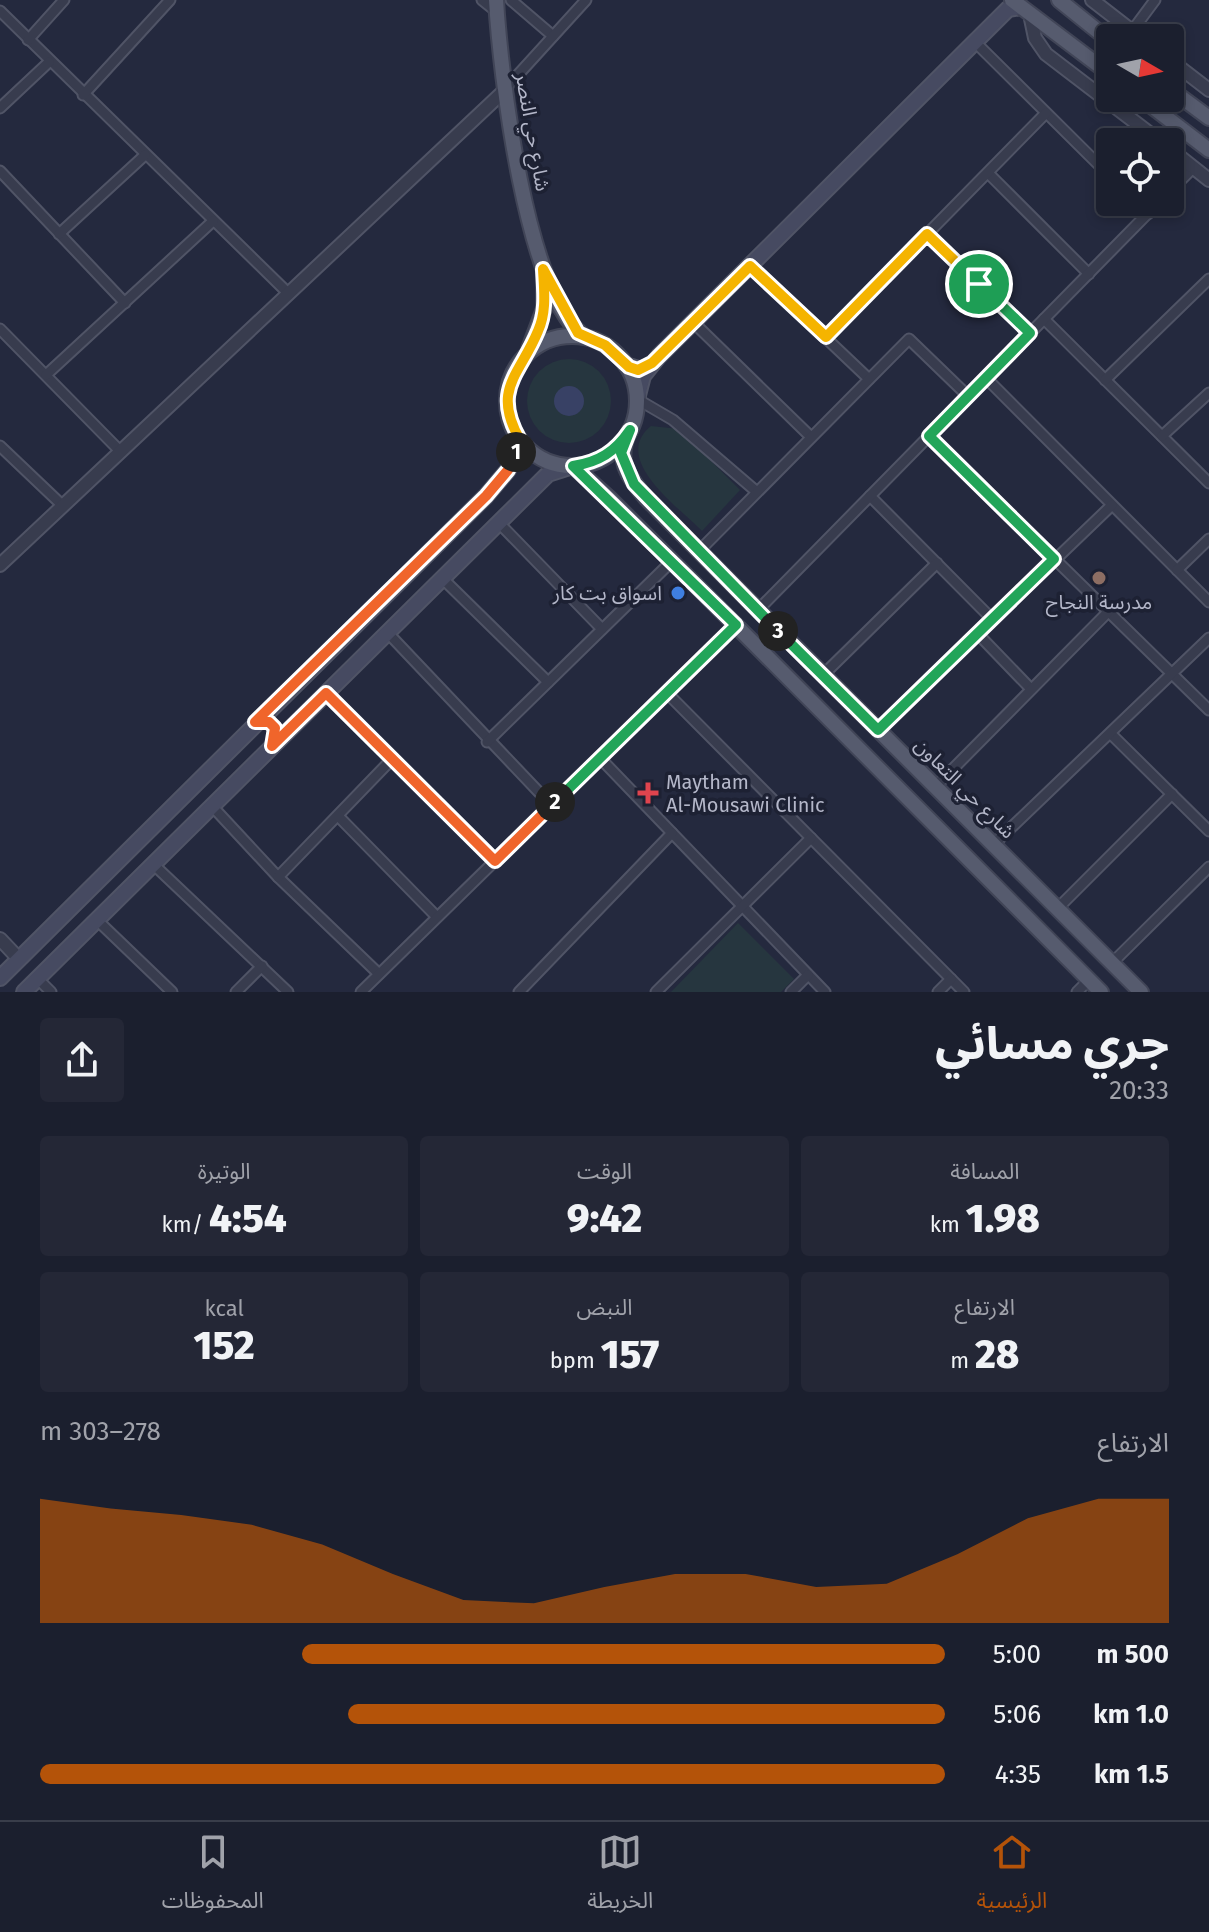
<!DOCTYPE html>
<html lang="ar">
<meta charset="utf-8">
<style>
:root{--surface:#1b1f2e;--page:#242736;--text:#f1f3f6;--muted:#a0a2aa;--line:#393d4a;--accent:#b45309}
body{margin:0;font-family:"Fira Sans","Noto Sans Arabic",sans-serif;background:var(--page);color:var(--text);direction:rtl;height:100vh;display:flex;flex-direction:column;font-size:30px;white-space:nowrap}
*{box-sizing:border-box;margin:0}
p{font-size:26px;color:var(--muted)}
.icon{flex:none;width:44px;height:44px;fill:none;stroke:currentColor;stroke-width:2;stroke-linecap:round;stroke-linejoin:round}
.map{position:relative;height:992px;overflow:hidden;direction:ltr}
.drawer{display:flex;flex-direction:column;background:var(--surface);flex:1}
.drawer>*{flex:none}
.needle{width:52px;rotate:99deg}
.controls{position:absolute;left:1096px;top:24px;display:grid;gap:16px}
.controls a{display:grid;place-items:center;width:88px;height:88px;border-radius:8px;background:var(--surface);box-shadow:0 4px 12px #0003,0 0 0 2px var(--line);font-size:40px}
.pin{position:absolute;display:grid;place-items:center;width:68px;height:68px;color:#fff;margin:-34px;border:4px solid #fff;border-radius:50%;box-shadow:0 2px 8px #0007}
.km{position:absolute;width:40px;height:40px;margin:-20px;border-radius:50%;background:#222;color:#fff;font-size:22px;line-height:40px;text-align:center}
.round{display:grid;place-items:center;flex:none;width:84px;height:84px;border-radius:8px;background:var(--page)}
.headline{display:flex;align-items:center;justify-content:space-between;height:136px;padding:0 40px}
h1{font-size:44px;font-weight:800;line-height:60px}
.stats{display:grid;grid-template-columns:repeat(3,1fr);gap:12px;height:136px;padding:8px 40px}
.stats div{display:grid;align-content:center;border-radius:8px;background:var(--page);text-align:center}
.stats b{font-size:40px;font-weight:800}
.stats small{font-size:22px;font-weight:400}
.stats p{font-size:22px}
.chart{height:224px;padding:16px 40px}
.chart p{display:flex;justify-content:space-between}
.chart svg{width:100%;height:144px;margin-top:8px;fill:var(--accent);opacity:.7}
ul{padding:0 40px;list-style:none;font-size:26px}
li{display:grid;grid-template-columns:128px 96px 1fr;align-items:center;height:60px}
li i{height:20px;border-radius:10px;background:var(--accent)}
.tabs{display:flex;justify-content:space-around;align-items:center;height:112px;border-top:2px solid var(--line);background:var(--surface);font-size:22px;color:var(--muted)}
.tabs a{display:grid;justify-items:center;gap:4px}
.tabs .selected{color:var(--accent)}
.map>svg:first-child{display:block}
.green{fill:#26363f}
.water{fill:#384165}
.lines{fill:none;stroke-linecap:round;stroke-linejoin:round}
.minor-casing{stroke:#505466;stroke-width:13}
.tertiary-casing{stroke:#505466;stroke-width:16}
.secondary-casing{stroke:#505466;stroke-width:18}
.primary-casing{stroke:#414557;stroke-width:18}
.minor{stroke:#383c4e;stroke-width:9}
.tertiary{stroke:#383c4e;stroke-width:12}
.secondary{stroke:#464a61;stroke-width:14}
.primary{stroke:#565b6e;stroke-width:14}
.split-1-casing{stroke:#fff;stroke-width:16}
.split-2-casing{stroke:#fff;stroke-width:16}
.split-3-casing{stroke:#fff;stroke-width:16}
.split-4-casing{stroke:#fff;stroke-width:16}
.split-1{stroke:#f5b400;stroke-width:10}
.split-2{stroke:#f0652b;stroke-width:10}
.split-3{stroke:#22a559;stroke-width:10}
.split-4{stroke:#22a559;stroke-width:10}
.education-dot{fill:#8d6e63;stroke:#1d2133;stroke-width:3}
.shop-dot{fill:#3f7fe0;stroke:#1d2133;stroke-width:3}
.health-dot{fill:#e0444e;stroke:#1d2133;stroke-width:3}
.labels{text-anchor:middle;dominant-baseline:central;stroke-width:7;stroke-linejoin:round;paint-order:stroke}
.street-label{font-size:20px;fill:#b4b7c9;stroke:#1d2133}
.poi-label{font-size:20px;fill:#b4b7c9;stroke:#1d2133;text-anchor:end}
</style>
<div class="map">
<svg width="1209" height="992" viewBox="0 0 1209 992">
<rect width="100%" height="100%" fill="#24293e"/>
<g class="green">
<circle cx="569" cy="401" r="42"/>
<path d="M651,426L679,429L740,490L702,531C679,507 610,459 651,426Z"/>
<path d="M738,923L794,979L781,992H671Z"/>
</g>
<circle class="water" cx="569" cy="401" r="15"/>
<g class="lines">
<defs>
<g id="minor">
<path d="M482,0L497,12"/>
<path d="M511,0L553,36"/>
<path d="M0,11L288,293"/>
<path d="M1132,31L1155,0"/>
<path d="M28,40L64,0"/>
<path d="M975,42L1110,176"/>
<path d="M505,89L586,0"/>
<path d="M83,95L170,0"/>
<path d="M0,108L49,62"/>
<path d="M0,171L125,303"/>
<path d="M988,173L1089,274"/>
<path d="M1170,191L1194,167"/>
<path d="M1136,202L1148,214"/>
<path d="M59,234L145,155"/>
<path d="M927,234L1030,333"/>
<path d="M750,266L869,379"/>
<path d="M1044,319L1209,483"/>
<path d="M693,322L811,437"/>
<path d="M0,329L119,450"/>
<path d="M826,337L1046,113"/>
<path d="M46,375L213,221"/>
<path d="M986,378L1209,602"/>
<path d="M1105,380L1209,279"/>
<path d="M637,399L673,420L757,492"/>
<path d="M929,436L1209,710"/>
<path d="M1162,436L1209,393"/>
<path d="M0,446L62,505"/>
<path d="M870,496L992,619"/>
<path d="M498,522L602,629"/>
<path d="M699,551L909,339L968,396"/>
<path d="M1177,570L1209,539"/>
<path d="M442,578L548,682"/>
<path d="M758,610L1159,202"/>
<path d="M387,632L552,806"/>
<path d="M977,633L1031,689"/>
<path d="M823,675L937,563"/>
<path d="M326,693L495,861"/>
<path d="M667,693L964,992"/>
<path d="M878,730L1112,505"/>
<path d="M1111,734L1209,831"/>
<path d="M487,742L672,561"/>
<path d="M600,758L825,992"/>
<path d="M935,787L1108,612"/>
<path d="M212,806L278,877L379,974"/>
<path d="M338,816L437,917"/>
<path d="M993,845L1209,638"/>
<path d="M153,864L288,992"/>
<path d="M278,877L393,758"/>
<path d="M1057,909L1172,794"/>
<path d="M97,920L172,992"/>
<path d="M1112,963L1209,867"/>
<path d="M38,979L51,992"/>
<path d="M236,992L262,966"/>
<path d="M361,992L736,625"/>
<path d="M519,992L672,833"/>
<path d="M656,992L811,838"/>
<path d="M791,992L808,975"/>
<path d="M938,992L951,979"/>
<path d="M1077,992L1089,980"/>
</g>
<g id="tertiary">
<path d="M1092,0L1141,38"/>
<path d="M1030,14L1035,38L1046,54L1161,142"/>
<path d="M1170,60L1209,90"/>
<path d="M1170,149L1209,180"/>
<path d="M0,565L504,91"/>
<path d="M0,939L19,959"/>
</g>
<g id="secondary">
<path d="M626,365L642,370L652,364"/>
<path d="M637,399L643,376L659,356L1008,9L1021,7"/>
<path d="M0,978L486,496L508,470L520,440"/>
<path d="M24,992L548,474L573,466"/>
</g>
<g id="primary">
<path d="M496,0C500,69 526,298 585,337"/>
<path d="M1012,0L1110,74"/>
<path d="M1059,0L1110,41"/>
<path d="M1170,89L1209,118"/>
<path d="M1141,98L1209,150"/>
<circle cx="572" cy="401" r="65"/>
<path d="M529,349L544,309V277"/>
<path d="M630,430C615,459 627,475 646,498L1141,992"/>
<path d="M573,466L610,499L1101,992"/>
</g>
</defs>
<use href="#minor" class="minor-casing"/>
<use href="#tertiary" class="tertiary-casing"/>
<use href="#secondary" class="secondary-casing"/>
<use href="#primary" class="primary-casing"/>
<use href="#minor" class="minor"/>
<use href="#tertiary" class="tertiary"/>
<use href="#secondary" class="secondary"/>
<use href="#primary" class="primary"/>
</g>
<g class="lines">
<defs>
<path id="split-1" d="M516,452L520,440C491,389 520,375 538,331C547,311 544,290 543,269L578,333L605,345L629,367L638,370L652,363L750,266L826,337L927,234L979,284"/>
<path id="split-2" d="M516,452L508,470L486,496L255,722H269L275,728L272,746L326,693L495,861L555,802"/>
<path id="split-3" d="M555,802L736,625L573,466C599,462 615,452 630,430L621,453L634,484L778,631"/>
<path id="split-4" d="M778,631L878,730L1054,559L929,436L1030,333L979,284"/>
</defs>
<use href="#split-1" class="split-1-casing"/>
<use href="#split-2" class="split-2-casing"/>
<use href="#split-3" class="split-3-casing"/>
<use href="#split-4" class="split-4-casing"/>
<use href="#split-1" class="split-1"/>
<use href="#split-2" class="split-2"/>
<use href="#split-3" class="split-3"/>
<use href="#split-4" class="split-4"/>
</g>
<circle class="education-dot" cx="1099" cy="578" r="8"/>
<circle class="shop-dot" cx="678" cy="593" r="8"/>
<path class="health-dot" d="M644 781h8v8h8v8h-8v8h-8v-8h-8v-8h8z"/>
<g class="labels">
<g class="street-label">
<text transform="translate(533 132) rotate(80)">شارع حي النصر</text>
<text transform="translate(965 788) rotate(45)">شارع حي التعاون</text>
</g>
<g class="poi-label">
<text x="662" y="593">اسواق بت كار</text>
<text x="1099" y="602" text-anchor="middle">مدرسة النجاح</text>
<text x="666" y="782" text-anchor="start">Maytham<tspan x="666" dy="23">Al-Mousawi Clinic</tspan></text>
</g>
</g>
</svg>
<div class="controls">
<a><svg class="needle" viewBox="-14 -14 28 28"><path d="M0-13l5 13h-10z" fill="#e53935"/><path d="M0 13l5-13h-10z" fill="#a0a2aa"/></svg></a>
<a><svg class="icon" aria-label="locate" viewBox="0 0 24 24"><circle cx="12" cy="12" r="6"/><path d="M12 2v4M12 18v4M2 12h4M18 12h4"/></svg></a>
</div>
<div class="pin" style="left:979px;top:284px;background:#1e9e55"><svg class="icon" aria-label="arrive" viewBox="0 0 24 24"><path d="M6 21V4h12l-3 4 3 4H6"/></svg></div>
<b class="km" style="left:516px;top:452px">1</b>
<b class="km" style="left:555px;top:802px">2</b>
<b class="km" style="left:778px;top:631px">3</b>
</div>
<section class="drawer">
<div class="headline"><div><h1>جري مسائي</h1><p>20:33</p></div><a class="round"><svg class="icon" aria-label="share" viewBox="0 0 24 24"><path d="M12 15V3M7 8l5-5 5 5M5 13v7h14v-7"/></svg></a></div>
<div class="stats">
<div><p>المسافة</p><b>1.98<small> km</small></b></div>
<div><p>الوقت</p><b>9:42</b></div>
<div><p>الوتيرة</p><b>4:54<small> /km</small></b></div>
</div>
<div class="stats">
<div><p>الارتفاع</p><b>28<small> m</small></b></div>
<div><p>النبض</p><b>157<small> bpm</small></b></div>
<div><p>kcal</p><b>152</b></div>
</div>
<div class="chart"><p><span>الارتفاع</span>278–303 m</p>
<svg viewBox="0 0 160 44" preserveAspectRatio="none"><path d="M0 44V6L10 9L20 11L30 14L40 20L50 29L60 37L70 38L80 33L90 29L100 29L110 33L120 32L130 23L140 12L150 6L160 6V44z"/></svg>
</div>
<ul>
<li><b>500 m</b>5:00<i style="width:71%"></i></li>
<li><b>1.0 km</b>5:06<i style="width:66%"></i></li>
<li><b>1.5 km</b>4:35<i style="width:100%"></i></li>
</ul>
</section>
<nav class="tabs">
<a class="selected"><svg class="icon" aria-label="home" viewBox="0 0 24 24"><path d="M3 11l9-7 9 7M6 9v11h12V9"/></svg>الرئيسية</a>
<a><svg class="icon" aria-label="map" viewBox="0 0 24 24"><path d="M3 6l6-2 6 2 6-2v14l-6 2-6-2-6 2zM9 4v14M15 6v14"/></svg>الخريطة</a>
<a><svg class="icon" aria-label="saved" viewBox="0 0 24 24"><path d="M7 4h10v16l-5-4-5 4z"/></svg>المحفوظات</a>
</nav>
